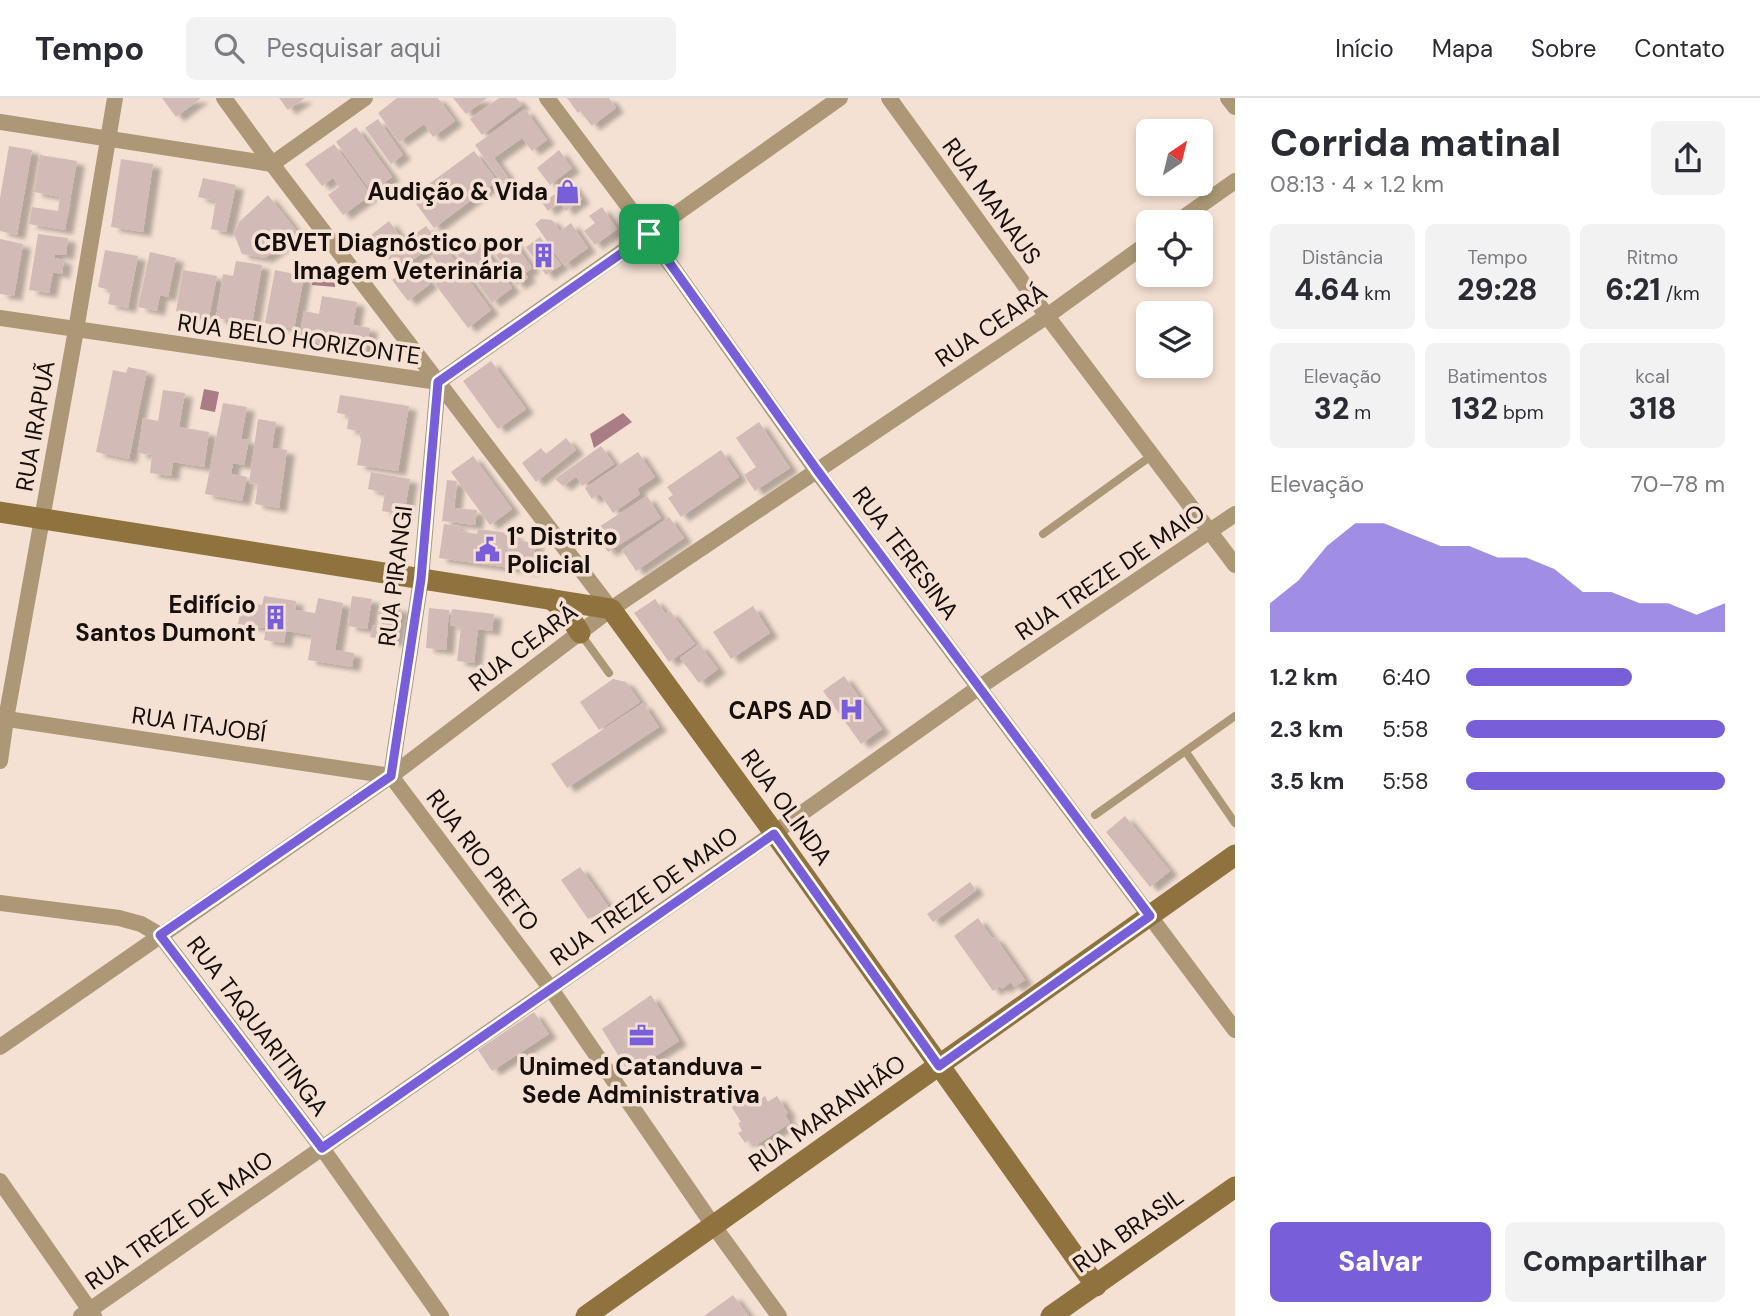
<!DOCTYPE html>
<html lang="pt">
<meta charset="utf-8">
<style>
:root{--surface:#fff;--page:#f2f2f3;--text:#2b2b33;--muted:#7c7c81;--line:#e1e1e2;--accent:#785ed9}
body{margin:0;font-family:"DM Sans",sans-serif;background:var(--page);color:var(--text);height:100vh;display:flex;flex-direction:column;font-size:26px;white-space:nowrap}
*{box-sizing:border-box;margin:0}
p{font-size:23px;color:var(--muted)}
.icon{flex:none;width:38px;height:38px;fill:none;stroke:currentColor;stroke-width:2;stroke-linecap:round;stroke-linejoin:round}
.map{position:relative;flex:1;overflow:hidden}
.sheet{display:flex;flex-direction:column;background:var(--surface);width:525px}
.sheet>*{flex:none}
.needle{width:46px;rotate:35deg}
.controls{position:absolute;left:1136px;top:21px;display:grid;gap:14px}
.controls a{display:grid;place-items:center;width:77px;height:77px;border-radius:10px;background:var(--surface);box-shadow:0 4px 10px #0003;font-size:35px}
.pin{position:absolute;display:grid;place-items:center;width:60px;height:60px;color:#fff;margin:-30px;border-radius:14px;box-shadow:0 4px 10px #0006}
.round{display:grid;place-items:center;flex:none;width:74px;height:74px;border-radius:10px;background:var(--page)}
.headline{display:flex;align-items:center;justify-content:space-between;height:119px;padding:0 35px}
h1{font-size:38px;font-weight:800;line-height:52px}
.stats{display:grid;grid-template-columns:repeat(3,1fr);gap:10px;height:119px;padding:7px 35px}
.stats div{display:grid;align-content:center;border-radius:10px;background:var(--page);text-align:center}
.stats b{font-size:30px;font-weight:800}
.stats small{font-size:19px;font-weight:400}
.stats p{font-size:19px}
.chart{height:196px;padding:14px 35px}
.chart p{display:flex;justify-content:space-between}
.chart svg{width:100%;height:126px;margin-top:7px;fill:var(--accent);opacity:.7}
.button{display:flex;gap:14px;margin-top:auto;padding:14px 35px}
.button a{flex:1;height:80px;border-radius:10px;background:var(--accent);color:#fff;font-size:28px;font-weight:800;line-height:80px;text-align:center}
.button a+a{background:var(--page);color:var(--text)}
ul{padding:0 35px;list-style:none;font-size:23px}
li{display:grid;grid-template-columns:112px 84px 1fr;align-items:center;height:52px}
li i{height:18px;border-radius:9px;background:var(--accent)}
header{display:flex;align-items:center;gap:42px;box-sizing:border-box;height:98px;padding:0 35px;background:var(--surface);border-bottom:2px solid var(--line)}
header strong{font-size:33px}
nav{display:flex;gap:38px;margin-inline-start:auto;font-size:24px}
.search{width:490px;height:63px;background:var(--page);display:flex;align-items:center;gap:18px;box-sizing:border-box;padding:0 24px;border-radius:10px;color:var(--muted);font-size:26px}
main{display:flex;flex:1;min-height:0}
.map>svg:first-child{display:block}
.water{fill:#a97c86}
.building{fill:#d2bab6;filter:url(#shadow)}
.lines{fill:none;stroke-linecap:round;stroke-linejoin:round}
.lane{stroke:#ac9876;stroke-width:8}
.street{stroke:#ac9876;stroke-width:16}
.secondary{stroke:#90723e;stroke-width:21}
.route-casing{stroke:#fff;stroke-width:14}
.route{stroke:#785ed9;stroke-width:9}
.labels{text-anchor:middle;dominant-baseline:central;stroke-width:7;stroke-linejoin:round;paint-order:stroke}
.poi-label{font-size:24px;font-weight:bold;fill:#160f0b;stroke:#f5e1d4;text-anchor:end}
.street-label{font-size:24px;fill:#160f0b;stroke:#f5e1d4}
</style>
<header>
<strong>Tempo</strong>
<div class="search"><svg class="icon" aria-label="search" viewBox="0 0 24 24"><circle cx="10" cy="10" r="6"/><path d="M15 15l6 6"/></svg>Pesquisar aqui</div>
<nav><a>Início</a><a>Mapa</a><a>Sobre</a><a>Contato</a></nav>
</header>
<main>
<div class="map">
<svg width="1235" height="1218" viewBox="0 0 1235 1218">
<defs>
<filter id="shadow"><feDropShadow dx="8" dy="4.5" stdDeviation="2" flood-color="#0004"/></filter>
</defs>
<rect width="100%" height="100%" fill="#f5e1d4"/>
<g class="water">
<path d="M314,171L337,174L335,189L312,187Z"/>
<path d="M204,291L219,294L215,314L200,311Z"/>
<path d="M623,315L632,324L594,350L590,336Z"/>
</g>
<g class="building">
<path d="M162,0H201L176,19Z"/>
<path d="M279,0H305L288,12Z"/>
<path d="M397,0H438L455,23L433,39L424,26L399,44L378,15Z"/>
<path d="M453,0H487L466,16Z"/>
<path d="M499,0H516L522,7L482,37L470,21Z"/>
<path d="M567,0H609L616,10L592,28L580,13L578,15Z"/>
<path d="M525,11L547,42L532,53L522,40L494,60L508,79L501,84L475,47Z"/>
<path d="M378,21L403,57L391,66L365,30Z"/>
<path d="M356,29L392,79L372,94L336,44Z"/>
<path d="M334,46L371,97L343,117L328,97L339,89L333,80L322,88L305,66Z"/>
<path d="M9,48L32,52L17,137L0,133V100Z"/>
<path d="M559,52L572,70L550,87L537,70Z"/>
<path d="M474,53L497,83L434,130L411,99Z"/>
<path d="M40,57L77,63L65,132L29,126L32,109L58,113L60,99L34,94Z"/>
<path d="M121,61L153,66L143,134L111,129Z"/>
<path d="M203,80L236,87L226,134L211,131L216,103L198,99Z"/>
<path d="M571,85L582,101L566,113L560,104L548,113L542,105Z"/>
<path d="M268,97L299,136L265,160L242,156L234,136L239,124Z"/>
<path d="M602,109L617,131L595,147L584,133L595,125L589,118Z"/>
<path d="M541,121L552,122L560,133L571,125L588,150L564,167L535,126Z"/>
<path d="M389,123L404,144L426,128L438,143L398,173L371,137Z"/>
<path d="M38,136L68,140L66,157L55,156V160L64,162L62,176L53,174L49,195L29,192Z"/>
<path d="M509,137L532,170L525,175L528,180L517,187L496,157L502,153L497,145Z"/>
<path d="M540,139L561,167L546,177L526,149Z"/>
<path d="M0,141L23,146L14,198L0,196Z"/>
<path d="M477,141L512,190L492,205L457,156Z"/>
<path d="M444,148L491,212L468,230L435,186L446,178L432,158Z"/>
<path d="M105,152L138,158L128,210L108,206L111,192L98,189Z"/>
<path d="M150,154L176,160L168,199L160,197L157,213L138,209Z"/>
<path d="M236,163L262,167L252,226L216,220L223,176L233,178Z"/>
<path d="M414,165L430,186L408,203L392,182Z"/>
<path d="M183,172L217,178L209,219L176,213Z"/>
<path d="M275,172L304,178L294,231L265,225Z"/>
<path d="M322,198L357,204L353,227L370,230L366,253L299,242L304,213L319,216Z"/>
<path d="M491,263L526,311L498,331L463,283Z"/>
<path d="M128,269L147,273L129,361L96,354L113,272L126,275Z"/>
<path d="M163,292L185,295L179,329L209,334L204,369L173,364L171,378L150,375L152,357L138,355L143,320L158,323Z"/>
<path d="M340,297L409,308L398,373L357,367L361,343L359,333L347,331L349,317L337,315Z"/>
<path d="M223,305L247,309L241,341L249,342L244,367L233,365L231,376L247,379L242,403L205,396Z"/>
<path d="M258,321L276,324L272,350L287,352L279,410L255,406L258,386L249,385Z"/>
<path d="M759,324L790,370L755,393L744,377L756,369L736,340Z"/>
<path d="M566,340L576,352L536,384L522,365L541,350L546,356Z"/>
<path d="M601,348L614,366L582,388L576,378L563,388L555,381Z"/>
<path d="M721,352L739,379L681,419L668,400L673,397L667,389Z"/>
<path d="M638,354L655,379L637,391L640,396L613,415L600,396L592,401L585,390Z"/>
<path d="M473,358L512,411L490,427L451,374Z"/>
<path d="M371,374L410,381L404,417L382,413L385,395L368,391Z"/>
<path d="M447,382L457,383L454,410L477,412L475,427L442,423Z"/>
<path d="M647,398L661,420L608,454L594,432Z"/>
<path d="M669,419L684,440L636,473L622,452Z"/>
<path d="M444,426L459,428L458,433L477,436L478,431L515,436L514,442L536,445L532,473L439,460Z"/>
<path d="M264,498L296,503L295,512L315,515L318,500L343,505L335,552L354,555L352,569L308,562L312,537L286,533L284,545L264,542L266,530L238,526L242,504L262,507Z"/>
<path d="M352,498L372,501L367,531L348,528Z"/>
<path d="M655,501L666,516L670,513L695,546L669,564L634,515Z"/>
<path d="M380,506L401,510L395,544L370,539L373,527L381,528L382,523L377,522Z"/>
<path d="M753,508L770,535L731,561L713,534Z"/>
<path d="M429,510L449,512L446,552L426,550Z"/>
<path d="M452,511L494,516L492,533L478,531L474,565L457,563L461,529L450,527Z"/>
<path d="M699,546L718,571L699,585L680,560Z"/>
<path d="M844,578L882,631L861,646L823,593Z"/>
<path d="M613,581L626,584L640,604L599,632L580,604Z"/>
<path d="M643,605L659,629L567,690L551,666Z"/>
<path d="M1125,718L1170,773L1150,789L1106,734Z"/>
<path d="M580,769L608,808L588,821L561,782Z"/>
<path d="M970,784L976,792L933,824L927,816Z"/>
<path d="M978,820L992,840L995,839L1025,882L1014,889L1011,884L1002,891L1000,888L993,893L954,838Z"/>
<path d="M651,897L679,943L629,975L602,931Z"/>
<path d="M534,914L549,936L492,973L478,952Z"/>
<path d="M749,993L756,1004L765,998L768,1004L777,998L788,1015L785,1017L790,1025L753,1049L749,1042L745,1045L738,1035L742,1033L738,1025L741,1024L729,1005Z"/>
<path d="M733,1197L749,1218H704Z"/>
</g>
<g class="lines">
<g class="lane">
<path d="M1043,436L1151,358"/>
<path d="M580,535L609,575"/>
<path d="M1186,654L1235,725"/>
<path d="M1095,717L1235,618"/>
</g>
<g class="street">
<path d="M224,0L272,66L611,511"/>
<path d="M547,0L649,136L816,372L1235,932"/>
<path d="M889,0L1047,218L1235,467"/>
<path d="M1228,0L1235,9"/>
<path d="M0,24L272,66L365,0"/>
<path d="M1177,124L1235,83"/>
<path d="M0,220L438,284L840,0"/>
<path d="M0,620L391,678"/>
<path d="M0,663L6,621L76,232L115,0"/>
<path d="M391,678L551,891L713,1127L779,1218"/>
<path d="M391,678L421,481L438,284"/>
<path d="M0,805L119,820L141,826L160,837L322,1050L441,1218"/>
<path d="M0,949L391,678L611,511L1047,218L1148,145"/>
<path d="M0,1083L94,1218"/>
<path d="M81,1218L774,735L978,590L1235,416"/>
</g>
<g class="secondary">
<path d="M0,414L611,511L767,725L1096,1188"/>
<path d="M551,501L568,516L580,535"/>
<path d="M586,1218L1235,757"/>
<path d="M1051,1218L1235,1089"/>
</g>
</g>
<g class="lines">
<defs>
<path id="route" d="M649,136L817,372L1150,818L939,968L774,736L322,1050L160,837L391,678L421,481L438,284Z"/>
</defs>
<use href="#route" class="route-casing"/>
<use href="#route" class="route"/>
</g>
<defs>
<symbol id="shop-bare" viewBox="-9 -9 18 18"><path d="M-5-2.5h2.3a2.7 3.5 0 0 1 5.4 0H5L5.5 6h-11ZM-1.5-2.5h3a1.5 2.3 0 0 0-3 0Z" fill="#785ed9" stroke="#f5e1d4" stroke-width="2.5" paint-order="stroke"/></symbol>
<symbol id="building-bare" viewBox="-9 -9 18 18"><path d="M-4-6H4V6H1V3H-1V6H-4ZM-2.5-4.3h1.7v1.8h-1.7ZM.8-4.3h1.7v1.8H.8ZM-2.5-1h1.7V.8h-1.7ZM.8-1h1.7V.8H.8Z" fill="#785ed9" stroke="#f5e1d4" stroke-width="2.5" paint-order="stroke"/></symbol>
<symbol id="civic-bare" viewBox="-9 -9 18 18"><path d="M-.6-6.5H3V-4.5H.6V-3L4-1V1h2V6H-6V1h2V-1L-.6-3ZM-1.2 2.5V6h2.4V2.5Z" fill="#785ed9" stroke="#f5e1d4" stroke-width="2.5" paint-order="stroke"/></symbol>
<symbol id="hospital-bare" viewBox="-9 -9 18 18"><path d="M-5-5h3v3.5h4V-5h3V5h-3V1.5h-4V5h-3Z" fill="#785ed9" stroke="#f5e1d4" stroke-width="2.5" paint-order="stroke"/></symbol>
<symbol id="office-bare" viewBox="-9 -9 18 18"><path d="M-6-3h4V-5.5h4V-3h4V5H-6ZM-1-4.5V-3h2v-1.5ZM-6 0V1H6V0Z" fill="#785ed9" stroke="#f5e1d4" stroke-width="2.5" paint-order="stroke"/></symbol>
</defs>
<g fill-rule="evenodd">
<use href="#shop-bare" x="550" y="76" width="35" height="35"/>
<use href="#building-bare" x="526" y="140" width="35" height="35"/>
<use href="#civic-bare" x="470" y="434" width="35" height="35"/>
<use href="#building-bare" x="258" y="502" width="35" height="35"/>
<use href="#hospital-bare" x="834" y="594" width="35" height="35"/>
<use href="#office-bare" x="624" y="920" width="35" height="35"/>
</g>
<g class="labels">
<g class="poi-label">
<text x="548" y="93">Audição &amp; Vida</text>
<text x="523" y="144">CBVET Diagnóstico por<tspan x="523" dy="28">Imagem Veterinária</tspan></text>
<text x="507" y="438" text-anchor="start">1° Distrito<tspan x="507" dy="28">Policial</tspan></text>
<text x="256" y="506">Edifício<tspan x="256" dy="28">Santos Dumont</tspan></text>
<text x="832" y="612">CAPS AD</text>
<text x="641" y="968" text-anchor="middle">Unimed Catanduva -<tspan x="641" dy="28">Sede Administrativa</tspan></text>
</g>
<g class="street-label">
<text transform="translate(992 103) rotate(54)">RUA MANAUS</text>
<text transform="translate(991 227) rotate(-34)">RUA CEARÁ</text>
<text transform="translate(299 241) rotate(8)">RUA BELO HORIZONTE</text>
<text transform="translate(35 328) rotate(-80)">RUA IRAPUÃ</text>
<text transform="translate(906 455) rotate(53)">RUA TERESINA</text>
<text transform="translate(1110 474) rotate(-34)">RUA TREZE DE MAIO</text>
<text transform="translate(395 478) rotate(-83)">RUA PIRANGI</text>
<text transform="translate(523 549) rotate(-37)">RUA CEARÁ</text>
<text transform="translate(199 626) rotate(8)">RUA ITAJOBÍ</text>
<text transform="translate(787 709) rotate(54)">RUA OLINDA</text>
<text transform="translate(483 762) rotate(53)">RUA RIO PRETO</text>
<text transform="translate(644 798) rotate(-35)">RUA TREZE DE MAIO</text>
<text transform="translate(258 928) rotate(53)">RUA TAQUARITINGA</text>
<text transform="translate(827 1015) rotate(-35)">RUA MARANHÃO</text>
<text transform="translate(179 1122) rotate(-35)">RUA TREZE DE MAIO</text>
<text transform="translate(1128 1132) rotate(-35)">RUA BRASIL</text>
</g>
</g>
</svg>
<div class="controls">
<a><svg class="needle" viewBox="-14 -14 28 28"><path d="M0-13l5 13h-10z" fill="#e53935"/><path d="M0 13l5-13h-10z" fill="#7c7c81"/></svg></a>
<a><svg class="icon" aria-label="locate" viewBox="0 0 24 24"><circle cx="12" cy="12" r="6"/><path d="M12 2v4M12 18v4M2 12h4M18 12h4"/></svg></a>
<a><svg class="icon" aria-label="layers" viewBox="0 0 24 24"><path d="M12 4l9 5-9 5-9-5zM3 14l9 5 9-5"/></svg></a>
</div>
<div class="pin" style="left:649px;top:136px;background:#1e9e55"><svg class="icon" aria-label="arrive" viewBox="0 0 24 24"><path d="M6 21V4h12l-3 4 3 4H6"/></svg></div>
</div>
<section class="sheet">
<div class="headline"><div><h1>Corrida matinal</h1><p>08:13 · 4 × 1.2 km</p></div><a class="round"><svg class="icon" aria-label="share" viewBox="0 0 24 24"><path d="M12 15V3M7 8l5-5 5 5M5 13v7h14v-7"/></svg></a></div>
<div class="stats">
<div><p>Distância</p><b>4.64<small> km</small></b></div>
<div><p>Tempo</p><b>29:28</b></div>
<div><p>Ritmo</p><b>6:21<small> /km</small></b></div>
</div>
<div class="stats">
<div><p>Elevação</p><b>32<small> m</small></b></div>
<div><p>Batimentos</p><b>132<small> bpm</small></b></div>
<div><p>kcal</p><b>318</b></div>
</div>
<div class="chart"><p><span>Elevação</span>70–78 m</p>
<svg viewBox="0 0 160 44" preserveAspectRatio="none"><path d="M0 44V34L10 26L20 14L30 6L40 6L50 10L60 14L70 14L80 18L90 18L100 22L110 30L120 30L130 34L140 34L150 38L160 34V44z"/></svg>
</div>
<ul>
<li><b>1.2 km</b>6:40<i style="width:64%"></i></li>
<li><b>2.3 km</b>5:58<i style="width:100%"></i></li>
<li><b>3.5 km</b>5:58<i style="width:100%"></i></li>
</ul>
<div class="button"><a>Salvar</a><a>Compartilhar</a></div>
</section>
</main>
